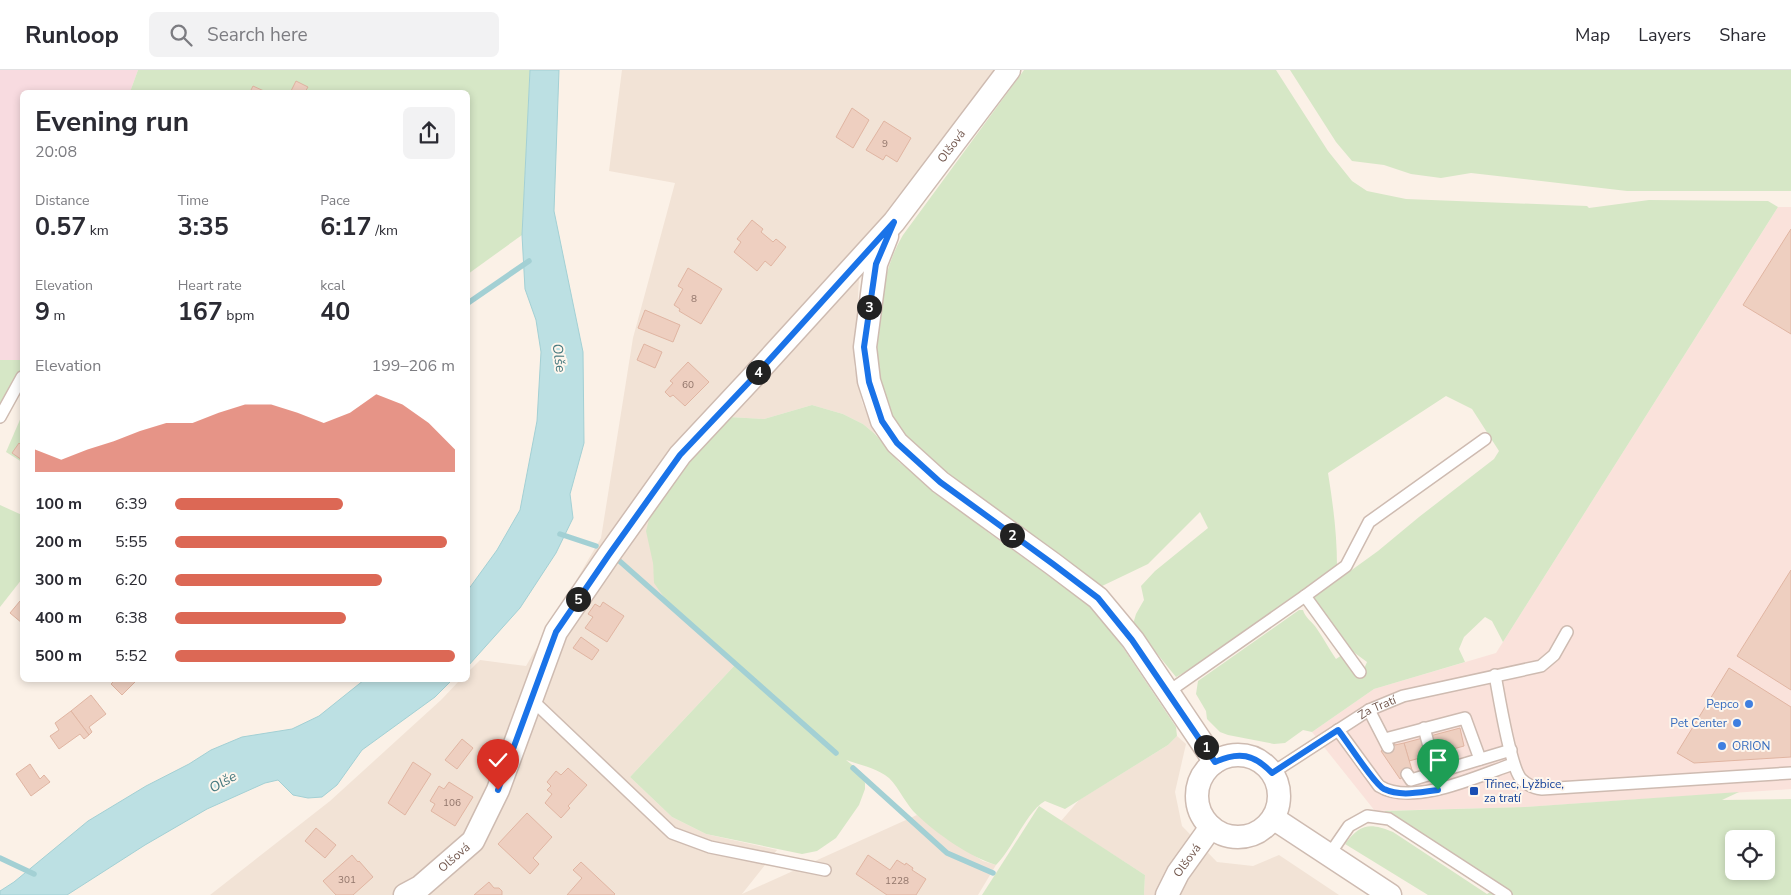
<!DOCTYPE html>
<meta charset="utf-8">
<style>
:root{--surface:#fff;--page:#f2f2f3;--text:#2b2b33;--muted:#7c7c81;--line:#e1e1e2;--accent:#dc6855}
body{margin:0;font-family:"Nunito Sans",sans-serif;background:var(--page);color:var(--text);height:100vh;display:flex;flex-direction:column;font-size:19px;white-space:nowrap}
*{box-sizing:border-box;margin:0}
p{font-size:16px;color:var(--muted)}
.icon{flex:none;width:28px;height:28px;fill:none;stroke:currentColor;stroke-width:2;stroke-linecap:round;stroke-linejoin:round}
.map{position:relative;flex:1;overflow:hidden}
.drawer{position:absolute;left:20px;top:20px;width:450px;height:592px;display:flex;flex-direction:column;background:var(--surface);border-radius:8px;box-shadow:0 2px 8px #0003}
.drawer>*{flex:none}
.tools{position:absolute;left:1725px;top:760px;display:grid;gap:10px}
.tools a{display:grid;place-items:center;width:50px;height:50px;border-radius:8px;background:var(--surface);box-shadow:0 2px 8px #0003;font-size:25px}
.pin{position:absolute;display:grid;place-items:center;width:42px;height:42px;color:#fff;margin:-51px -21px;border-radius:50% 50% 50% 0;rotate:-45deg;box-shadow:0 0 5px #0007}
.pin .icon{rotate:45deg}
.km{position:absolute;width:25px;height:25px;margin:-12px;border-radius:50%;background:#222;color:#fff;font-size:14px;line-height:25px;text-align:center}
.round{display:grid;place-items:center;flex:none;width:52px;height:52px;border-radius:8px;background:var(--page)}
.overview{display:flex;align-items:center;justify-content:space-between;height:85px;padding:0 15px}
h1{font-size:28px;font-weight:700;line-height:38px}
.stats{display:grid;grid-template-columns:repeat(3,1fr);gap:8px;height:85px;padding:5px 15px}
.stats div{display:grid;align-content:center}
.stats b{font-size:25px;font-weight:700}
.stats small{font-size:14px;font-weight:400}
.stats p{font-size:14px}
.chart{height:140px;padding:10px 15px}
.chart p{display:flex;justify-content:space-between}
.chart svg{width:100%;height:90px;margin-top:5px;fill:var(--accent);opacity:.7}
ul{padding:0 15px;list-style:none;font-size:16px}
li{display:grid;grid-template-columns:80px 60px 1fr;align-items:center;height:38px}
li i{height:12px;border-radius:6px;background:var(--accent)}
header{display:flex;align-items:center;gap:30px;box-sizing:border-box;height:70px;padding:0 25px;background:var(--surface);border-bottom:1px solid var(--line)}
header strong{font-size:24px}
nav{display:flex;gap:28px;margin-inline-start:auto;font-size:18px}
.search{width:350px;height:45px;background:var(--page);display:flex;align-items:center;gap:12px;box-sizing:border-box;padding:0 18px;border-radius:8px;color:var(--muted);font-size:19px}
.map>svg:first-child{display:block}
.residential{fill:#f2e3d6}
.commercial{fill:#fae2db}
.medical{fill:#f8dbe0}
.green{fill:#d6e7c6;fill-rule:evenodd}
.water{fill:#bce0e3;stroke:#a3d0d4}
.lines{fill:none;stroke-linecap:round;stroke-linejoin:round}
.stream{stroke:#a3d0d4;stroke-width:5.5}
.building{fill:#eecfc0;stroke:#e0b5a2}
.service-casing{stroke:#cebbb1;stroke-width:14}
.minor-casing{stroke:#cebbb1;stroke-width:25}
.service{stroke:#fff;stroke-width:11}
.minor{stroke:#fff;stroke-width:22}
.route-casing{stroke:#fff;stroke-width:10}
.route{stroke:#1a73e8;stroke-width:6}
.shop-dot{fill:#3f7fe0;stroke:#fef6ed;stroke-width:2}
.transit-dot{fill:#1a4fb4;stroke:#fef6ed;stroke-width:2}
.labels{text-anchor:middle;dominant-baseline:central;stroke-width:4;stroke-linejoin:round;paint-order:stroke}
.number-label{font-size:10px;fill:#91756a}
.street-label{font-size:12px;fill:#72574d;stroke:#fef6ed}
.shop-label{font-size:12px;fill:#366cbe;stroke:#fef6ed;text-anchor:end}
.transit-label{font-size:12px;fill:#164399;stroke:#fef6ed;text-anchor:start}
.water-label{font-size:14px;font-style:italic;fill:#45787e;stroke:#fef6ed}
</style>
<header>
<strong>Runloop</strong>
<div class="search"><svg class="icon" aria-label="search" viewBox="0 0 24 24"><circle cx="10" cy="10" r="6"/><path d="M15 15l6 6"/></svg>Search here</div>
<nav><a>Map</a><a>Layers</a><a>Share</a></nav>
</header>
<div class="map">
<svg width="1791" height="825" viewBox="0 0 1791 825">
<rect width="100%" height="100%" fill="#fbf1e7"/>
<g class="residential">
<path d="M622,0H996L887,142L859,209L854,296L862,332L875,364L863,354L843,344L812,335L764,349L729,347L653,493L655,513L670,536L736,594L630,707L672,747L706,764L777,780L742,824L917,745L962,778L983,791L996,795L978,825H210L330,731L441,630L460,610H468V602L480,590L526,596L601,468L633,268L675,113L609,101Z"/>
<path d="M1177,666L1186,674L1175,722L1182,756L1217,792L1253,796L1279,785L1339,825H1144L1145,805L1061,751L1079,730L1168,675Z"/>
</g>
<path class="commercial" d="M1778,137H1791V719L1525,737L1375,741L1312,662L1374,619L1496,583Z"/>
<path class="medical" d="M0,0H138L130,22H22V290H0Z"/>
<g class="green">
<path d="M138,0H530L522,165L468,204V22H130Z"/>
<path d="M1024,0H1276L1328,81L1352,111L1367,121L1406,129L1587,136L1589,138L1649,130L1768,131L1778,137L1503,572L1492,551L1485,547L1464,567L1459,579L1465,592L1374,619L1312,662L1303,660L1285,673L1274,674L1228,665L1220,662L1207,649L1206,641L1196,624L1198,611L1299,540H1303C1305,548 1313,552 1317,559C1324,569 1329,579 1336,589L1342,585L1363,601L1367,592L1348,578L1313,528L1378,481L1419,447L1494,389L1499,381L1472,339L1446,326L1328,403C1333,434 1337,464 1337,496L1315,513L1192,598L1176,607L1133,554L1136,544L1144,530L1141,516L1155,501L1208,458L1200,442L1148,494L1100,517L916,382C903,365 889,348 882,326C869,278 878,207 903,165Z"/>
<path d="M1290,0H1791V121H1627L1471,103L1441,108L1411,104L1384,95L1352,91L1336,72Z"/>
<path d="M0,290H22V299L0,336Z"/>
<path d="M812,335L843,344L863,354L875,364L899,392L989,463L1083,530L1108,555L1176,657L1177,666L1168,675L1065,739L1045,731C1026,742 1014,777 996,795C970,787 937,764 917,745C906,735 900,719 889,708C877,698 860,695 846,690L861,702L865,713V719L859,735L836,768L817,781L802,784L706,764L672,747L630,707L736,594L670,536L654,513L653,493L646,461L652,438L685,394L729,347L764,349Z"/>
<path d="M22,345V392L6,382Z"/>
<path d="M0,435L22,445V509L0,537Z"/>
<path d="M1739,722L1722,730L1791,729V825H1428L1345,774C1361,753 1370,753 1393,762L1487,824L1500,816L1384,741L1525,737ZM1734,769H1766V801H1734Z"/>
<path d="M1039,736L1145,805L1144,825H982Z"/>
</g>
<g class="water">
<path d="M530,0H559L554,141L583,282L584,373L570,424L573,448L556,483L520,538L468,596V520L497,480L520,440L537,351L541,282L536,250L525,219L522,165Z"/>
<path d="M364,610H452L435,627L362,680L337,715L322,727L308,728L293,725L278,710L265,713L207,739L145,775L67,825H0V821L14,812L88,751L146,716L189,694L211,680L242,667L292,659L319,646Z"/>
</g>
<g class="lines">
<g class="stream">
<path d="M468,233L529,191"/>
<path d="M560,464L596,476"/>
<path d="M615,487L836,683"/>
<path d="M853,698L947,783L993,803"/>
<path d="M0,788L34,804"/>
</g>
</g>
<g class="building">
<path d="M296,11L308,17L305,22L291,21Z"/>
<path d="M253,16L264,21L263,22H250Z"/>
<path d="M852,38L869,50L853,78L836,67Z"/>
<path d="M884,51L911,68L897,92L886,85L883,90L866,80Z"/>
<path d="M752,150L763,159L761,162L773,172L776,169L786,177L771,196L765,191L757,201L734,182L741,172L737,169Z"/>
<path d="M1791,159V264L1743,235Z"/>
<path d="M688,198L722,219L701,254L679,241L680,239L674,235L683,219L678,216Z"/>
<path d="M645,240L680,255L673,272L638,258Z"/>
<path d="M644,274L662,282L655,298L637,290Z"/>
<path d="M688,292L709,312L685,336L673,325L670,327L665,322L673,313L670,311Z"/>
<path d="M19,373L22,376V390L12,383Z"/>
<path d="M1791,500V620L1737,586Z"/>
<path d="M20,531L22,534V553L10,543Z"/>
<path d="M603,532L624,546L607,572L585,558L593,547L588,544L595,534L600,537Z"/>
<path d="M581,567L599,580L592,590L573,578Z"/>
<path d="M1729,598L1791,637V687L1694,693L1677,683Z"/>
<path d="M115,610H137L122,625L111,614Z"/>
<path d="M91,625L106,644L89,657L92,662L89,665L71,641Z"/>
<path d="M71,641L89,665L84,669L80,664L59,679L50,666L59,660L55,653Z"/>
<path d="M1460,658L1464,676L1409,691L1404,673Z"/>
<path d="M462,669L473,678L457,699L445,690Z"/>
<path d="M1394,673L1395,675L1404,673L1412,700L1400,709L1381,681Z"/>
<path d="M413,692L431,704L405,745L388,733Z"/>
<path d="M30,694L40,709L44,705L50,712L31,726L16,704Z"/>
<path d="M568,698L587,715L568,736L570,738L561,748L545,733L552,724L547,720L551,716L547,712L556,701L561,705Z"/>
<path d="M449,712L473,727L455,756L431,741L435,734L430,731L439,716L444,719Z"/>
<path d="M527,743L552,767L533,788L539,794L530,804L498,774Z"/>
<path d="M316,758L336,775L325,788L305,771Z"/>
<path d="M352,785L358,792L359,791L373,807L353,825H336L323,811Z"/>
<path d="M868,785L890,800L897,790L905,795L906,793L913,798L912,800L926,809L916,825H887L856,804Z"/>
<path d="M581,792L615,824L614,825H567L582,808L573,800Z"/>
<path d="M489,812L494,818H499L502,821V825H474Z"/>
</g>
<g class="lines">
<defs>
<g id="service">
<path d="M0,347L22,307"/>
<path d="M1305,526L1360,602"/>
<path d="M1495,605C1499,626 1510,696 1521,709C1527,715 1534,718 1542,719L1791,703"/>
<path d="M1168,622L1305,526L1346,496L1369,452L1485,369"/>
<path d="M531,629L672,763L710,777L825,800"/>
<path d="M1369,640L1388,677"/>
<path d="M1424,658L1436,702"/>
<path d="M1338,660L1379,716C1413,737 1478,706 1513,694"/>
<path d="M1385,669L1465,648L1480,689"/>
<path id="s1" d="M1272,703L1369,640L1403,626L1541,596L1554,585L1567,562"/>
<path d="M1407,704L1411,710L1511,680"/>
<path d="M1329,785L1349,756L1367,746L1389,749L1506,825"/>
</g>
<g id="minor">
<path d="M887,166L876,194L865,277L869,311L882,351L897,373L940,412L1053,494L1098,528L1133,570L1215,692"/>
<circle cx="1238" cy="726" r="41"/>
<path d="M1273,748L1390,825"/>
<path id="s2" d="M405,825L420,817L473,771L498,720L556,562L608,486L680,385L751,309L894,152L1009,0"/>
<path id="s3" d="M1167,825L1178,803L1211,757"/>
</g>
</defs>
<use href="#service" class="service-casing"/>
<use href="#minor" class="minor-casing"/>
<use href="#service" class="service"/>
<use href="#minor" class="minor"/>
</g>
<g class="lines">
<defs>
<path id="route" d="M498,720L556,562L608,486L680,385L752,309L894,152L876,194L864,277L869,312L882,351L897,373L940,412L1053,494L1098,528L1132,570L1215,692C1239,681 1254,684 1272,703L1338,660C1347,671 1374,714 1384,719C1401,727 1420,722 1438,720"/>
</defs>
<use href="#route" class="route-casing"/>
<use href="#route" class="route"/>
</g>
<g class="shop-dot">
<circle cx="1749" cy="634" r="5"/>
<circle cx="1737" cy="653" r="5"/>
<circle cx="1722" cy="676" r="5"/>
</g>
<rect class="transit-dot" x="1469" y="716" width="10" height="10" rx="2.5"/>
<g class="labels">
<g class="number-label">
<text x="885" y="74">9</text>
<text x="694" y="229">8</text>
<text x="688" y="315">60</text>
<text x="452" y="733">106</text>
<text x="347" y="810">301</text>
<text x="897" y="811">1228</text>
</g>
<g class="street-label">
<text stroke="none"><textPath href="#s2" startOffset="940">Olšová</textPath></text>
<text stroke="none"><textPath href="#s1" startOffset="124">Za Tratí</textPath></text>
<text stroke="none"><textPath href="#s2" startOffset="62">Olšová</textPath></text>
<text stroke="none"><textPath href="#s3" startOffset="40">Olšová</textPath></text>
</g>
<g class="shop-label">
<text x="1739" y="634">Pepco</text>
<text x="1727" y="653">Pet Center</text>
<text x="1732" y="676" text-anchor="start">ORION</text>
</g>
<g class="transit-label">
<text x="1484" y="714">Třinec, Lyžbice,<tspan x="1484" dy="14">za tratí</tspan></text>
</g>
<g class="water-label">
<text transform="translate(559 288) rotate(82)">Olše</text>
<text transform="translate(223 712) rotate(-29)">Olše</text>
</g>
</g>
</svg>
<div class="tools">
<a><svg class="icon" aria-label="locate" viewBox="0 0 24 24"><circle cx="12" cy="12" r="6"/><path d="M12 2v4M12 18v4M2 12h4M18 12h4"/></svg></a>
</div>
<div class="pin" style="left:1438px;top:720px;background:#1e9e55"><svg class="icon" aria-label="arrive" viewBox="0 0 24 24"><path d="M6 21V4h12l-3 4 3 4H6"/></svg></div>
<div class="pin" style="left:498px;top:720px;background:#d93025"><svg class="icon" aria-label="check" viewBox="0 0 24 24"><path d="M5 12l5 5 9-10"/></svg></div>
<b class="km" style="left:1206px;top:677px">1</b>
<b class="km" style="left:1012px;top:465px">2</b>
<b class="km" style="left:869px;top:237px">3</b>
<b class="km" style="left:758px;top:302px">4</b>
<b class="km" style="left:578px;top:529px">5</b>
<section class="drawer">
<div class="overview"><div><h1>Evening run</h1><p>20:08</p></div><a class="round"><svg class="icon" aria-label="share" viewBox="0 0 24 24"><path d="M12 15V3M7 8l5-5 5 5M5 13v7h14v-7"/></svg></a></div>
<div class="stats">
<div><p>Distance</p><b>0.57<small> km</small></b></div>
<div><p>Time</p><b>3:35</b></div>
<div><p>Pace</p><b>6:17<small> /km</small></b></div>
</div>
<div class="stats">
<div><p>Elevation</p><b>9<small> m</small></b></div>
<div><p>Heart rate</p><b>167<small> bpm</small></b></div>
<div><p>kcal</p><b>40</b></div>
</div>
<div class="chart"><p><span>Elevation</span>199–206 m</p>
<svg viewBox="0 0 160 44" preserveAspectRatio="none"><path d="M0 44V33L10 38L20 33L30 29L40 24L50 20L60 20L70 15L80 11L90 11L100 15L110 20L120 15L130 6L140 11L150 20L160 33V44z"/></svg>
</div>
<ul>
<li><b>100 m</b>6:39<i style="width:60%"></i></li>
<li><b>200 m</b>5:55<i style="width:97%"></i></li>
<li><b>300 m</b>6:20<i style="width:74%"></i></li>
<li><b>400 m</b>6:38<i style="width:61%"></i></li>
<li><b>500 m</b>5:52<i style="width:100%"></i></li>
</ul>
</section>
</div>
